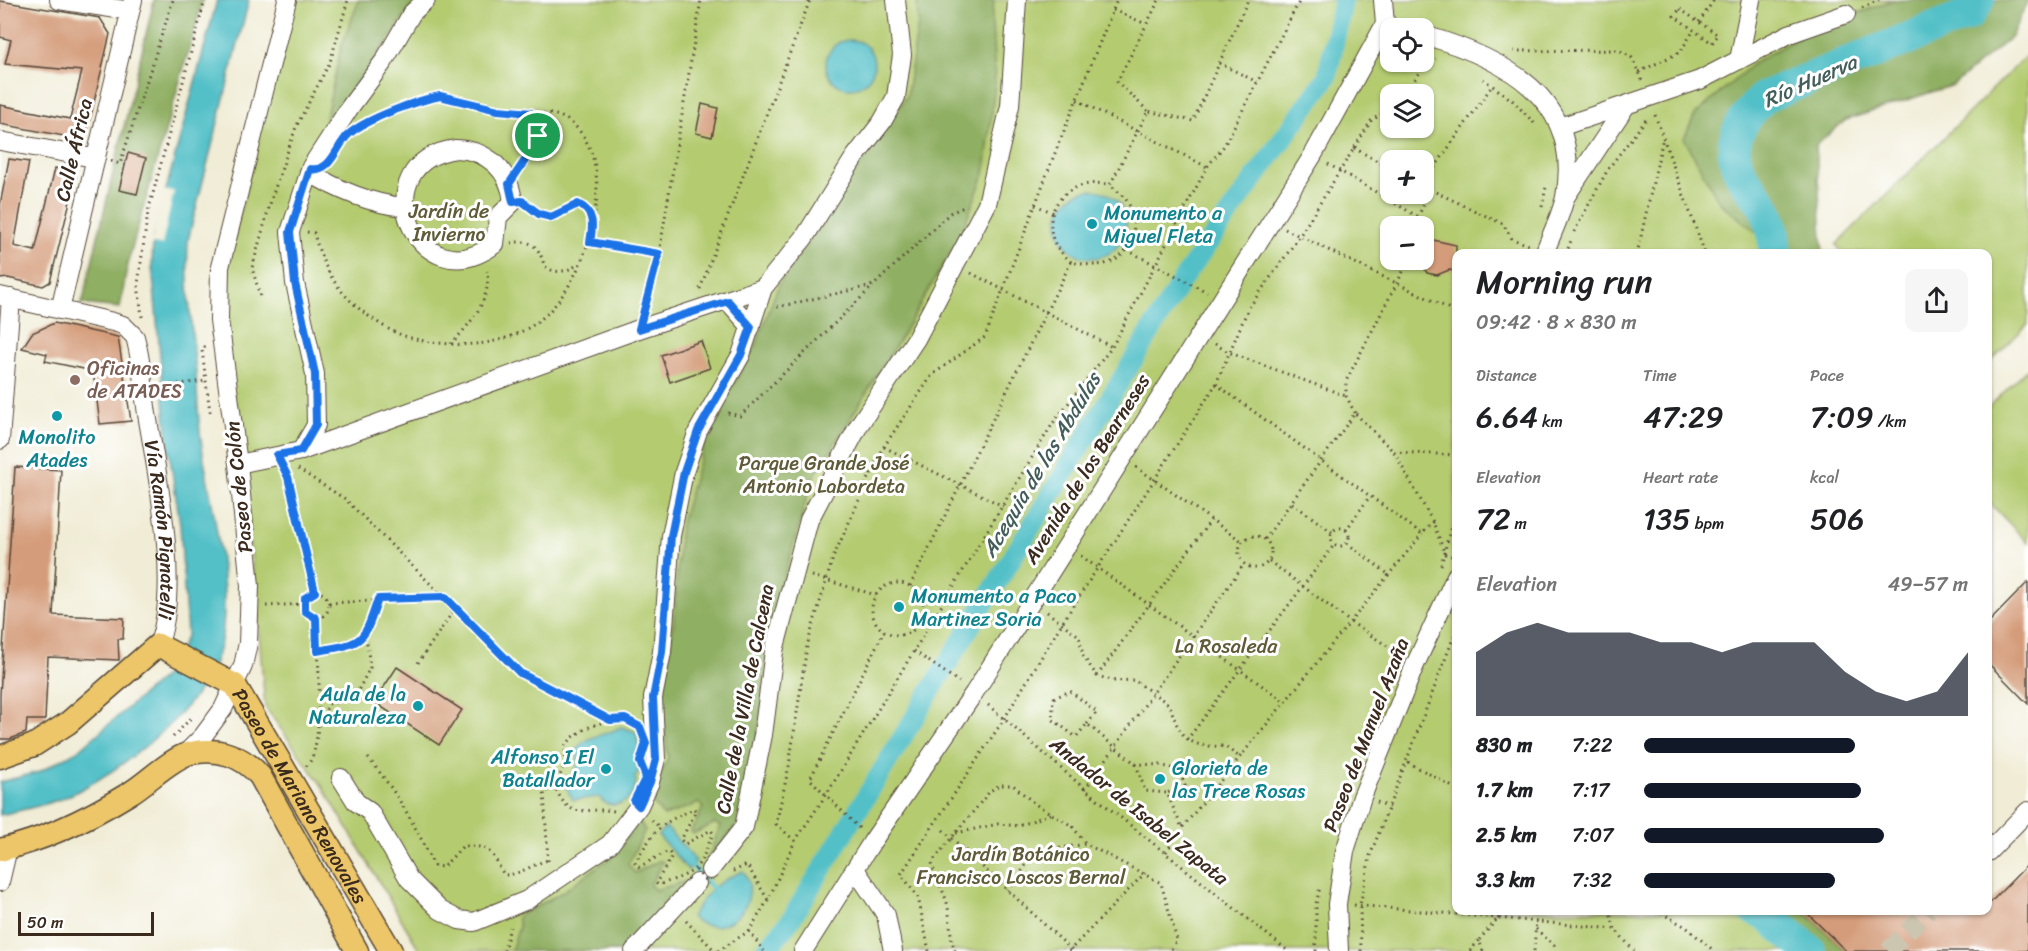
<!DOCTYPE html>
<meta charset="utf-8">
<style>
:root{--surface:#fff;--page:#f6f6f6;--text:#202124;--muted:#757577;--accent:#111827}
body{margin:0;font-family:Sriracha,sans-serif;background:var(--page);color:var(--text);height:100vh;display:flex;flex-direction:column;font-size:22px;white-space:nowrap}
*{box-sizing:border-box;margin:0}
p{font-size:20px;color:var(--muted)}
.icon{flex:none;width:33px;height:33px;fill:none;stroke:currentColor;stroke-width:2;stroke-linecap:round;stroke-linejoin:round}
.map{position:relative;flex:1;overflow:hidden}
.sheet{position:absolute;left:1452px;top:249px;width:540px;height:666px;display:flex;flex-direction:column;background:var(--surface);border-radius:12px;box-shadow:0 2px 4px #0004}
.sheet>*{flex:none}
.controls{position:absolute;left:1380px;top:18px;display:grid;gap:12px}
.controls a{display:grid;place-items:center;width:54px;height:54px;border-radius:12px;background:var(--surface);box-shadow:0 2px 4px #0004;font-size:30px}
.scale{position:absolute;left:18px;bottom:15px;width:136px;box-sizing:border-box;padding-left:6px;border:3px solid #3b2a1e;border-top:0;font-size:16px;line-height:21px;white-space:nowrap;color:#3b2a1e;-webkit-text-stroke:4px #fff;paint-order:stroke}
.pin{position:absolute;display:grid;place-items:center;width:51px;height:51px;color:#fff;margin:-26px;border:3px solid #fff;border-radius:50%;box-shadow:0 2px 6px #0007}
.round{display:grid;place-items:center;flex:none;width:63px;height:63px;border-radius:12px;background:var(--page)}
.head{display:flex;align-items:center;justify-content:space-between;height:102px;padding:0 24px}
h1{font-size:33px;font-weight:600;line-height:45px}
.stats{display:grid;grid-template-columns:repeat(3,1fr);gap:9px;height:102px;padding:6px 24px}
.stats div{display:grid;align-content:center}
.stats b{font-size:30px;font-weight:600}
.stats small{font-size:16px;font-weight:400}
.stats p{font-size:16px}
.chart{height:168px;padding:12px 24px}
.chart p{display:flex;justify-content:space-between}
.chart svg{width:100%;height:108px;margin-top:6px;fill:var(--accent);opacity:.7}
ul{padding:0 24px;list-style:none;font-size:20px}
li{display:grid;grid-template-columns:96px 72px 1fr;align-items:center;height:45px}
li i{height:15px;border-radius:8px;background:var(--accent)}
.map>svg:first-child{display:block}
.green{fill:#b4cb70;stroke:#787a47;stroke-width:1.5;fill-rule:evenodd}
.forest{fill:#8faf62;stroke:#656c40;stroke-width:1.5}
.water{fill:#52c0c8;stroke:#467573;stroke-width:1.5}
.pier{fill:#f0ecd5}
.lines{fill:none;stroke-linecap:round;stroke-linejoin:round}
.stream{stroke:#52c0c8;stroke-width:5}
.canal{stroke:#52c0c8;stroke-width:20}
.river{stroke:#52c0c8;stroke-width:33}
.building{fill:#d49c7a}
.minor-tunnel{stroke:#ccc5b0;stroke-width:18;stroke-dasharray:18 9;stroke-linecap:butt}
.minor-casing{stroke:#564739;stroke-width:20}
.major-casing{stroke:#564739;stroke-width:25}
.path{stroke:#564739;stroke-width:3;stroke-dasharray:1.5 4.5;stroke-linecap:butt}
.minor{stroke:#fff;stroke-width:18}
.major{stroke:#ecc669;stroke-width:22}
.path-bridge{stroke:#564739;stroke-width:3;stroke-dasharray:1.5 4.5;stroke-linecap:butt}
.route-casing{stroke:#fff;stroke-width:12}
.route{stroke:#1a73e8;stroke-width:8}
.culture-dot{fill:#0f9aa8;stroke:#fff;stroke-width:2}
.education-dot{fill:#8d6e63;stroke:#fff;stroke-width:2}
.labels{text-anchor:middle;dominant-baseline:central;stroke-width:6;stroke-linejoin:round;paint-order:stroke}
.street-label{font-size:20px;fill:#3b2a1e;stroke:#fff}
.park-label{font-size:20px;fill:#5f5a37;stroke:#fff}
.culture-label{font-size:20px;fill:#0d838f;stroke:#fff;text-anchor:start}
.education-label{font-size:20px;fill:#785e54;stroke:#fff;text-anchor:start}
.water-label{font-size:21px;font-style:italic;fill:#435e5a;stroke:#fff}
</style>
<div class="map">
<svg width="2028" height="951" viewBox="0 0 2028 951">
<rect width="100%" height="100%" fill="#fff"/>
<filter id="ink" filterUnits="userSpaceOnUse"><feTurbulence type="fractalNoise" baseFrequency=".0167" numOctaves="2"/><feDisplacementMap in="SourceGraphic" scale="12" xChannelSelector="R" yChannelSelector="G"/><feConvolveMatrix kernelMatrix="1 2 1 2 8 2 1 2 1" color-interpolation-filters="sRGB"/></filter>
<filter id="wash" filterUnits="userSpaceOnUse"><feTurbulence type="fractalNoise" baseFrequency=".008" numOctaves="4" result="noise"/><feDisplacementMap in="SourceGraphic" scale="24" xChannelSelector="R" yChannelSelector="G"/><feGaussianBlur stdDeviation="1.35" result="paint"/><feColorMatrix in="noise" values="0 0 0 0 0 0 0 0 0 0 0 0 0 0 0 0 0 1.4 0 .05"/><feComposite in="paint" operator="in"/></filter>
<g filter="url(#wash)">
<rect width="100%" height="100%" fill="#f0ecd5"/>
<g class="green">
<path d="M292,0H1894L1815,29L1754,63L1695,115L1719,202L1760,235L1761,253L1456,254V910L1755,911L1766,915L1810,951H420L323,787L265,707L257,608L225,326L227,266ZM1390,28H1424V62H1390ZM1390,94H1424V128H1390ZM1390,160H1424V194H1390ZM1390,226H1424V260H1390Z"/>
<path d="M2028,54V324L1988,364V254L1844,253L1836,245Z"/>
<path d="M2028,368V543L1988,501V408Z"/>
</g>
<g class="forest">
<path d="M154,0H203L128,262L120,308L82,304Z"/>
<path d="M359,0H416L323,131L341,47Z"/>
<path d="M917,0H994L992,21L995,84L985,172L961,234L903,334L812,480L774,612L758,733L738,823L707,861L720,826L715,823L693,834L691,831L703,808L699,803L664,816L649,799L668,758L661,694L674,619L680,527L711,420L755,348L779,284L907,95L918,23Z"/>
<path d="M1894,0H2028L2011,37L1953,85L1846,120L1816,145L1823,253H1761L1760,235L1719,202L1684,138L1695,115L1754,63L1803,34Z"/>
<path d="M639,821L645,830L628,865L635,873L660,860L663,862L650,885L655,890L687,881L690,883L621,951H511L519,927L517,917L561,893L612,856Z"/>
<path d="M1755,911H1804L1846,951H1810L1766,915Z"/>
</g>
<g class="water">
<path d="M217,0H249L188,240C186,283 191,320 195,362C198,388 197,414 201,439C209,501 234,584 220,646C207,704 129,765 78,791C54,804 26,809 0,815V782L39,772L79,750L169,672L187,635L180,524L168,445L152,266L153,238Z"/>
<circle cx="850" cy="64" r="24"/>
<circle cx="1092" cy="224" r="34"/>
<path d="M621,727L636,732L639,749L634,754L639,772L635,777C641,798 612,816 599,797L573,800L566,787L577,766V748C590,734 606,736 621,727Z"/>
<path d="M666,827L696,861L688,870L658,835Z"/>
<path d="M743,871C766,902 722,945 691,917C707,891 715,883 743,871Z"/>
</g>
<path class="pier" d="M164,191H174L162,245L151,244Z"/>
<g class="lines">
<path class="stream" d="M687,860L715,891"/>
<path class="canal" d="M765,951L790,921L1184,277L1327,77L1343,0"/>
<g class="river">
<path d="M1775,254C1774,238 1773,222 1765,208C1759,196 1747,186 1741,174C1724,142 1742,119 1764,97L1969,14L1979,0"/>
<path d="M1755,910L1766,915L1810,951"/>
</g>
</g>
<g id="blocks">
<g class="building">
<path d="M0,1L100,18L110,34L86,136L80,139L0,124V105L70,119L82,71L5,64L11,40L0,37Z"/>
<path d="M702,104L718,108L712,137L696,133Z"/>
<path d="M128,153L146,158L137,194L119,190Z"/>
<path d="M9,159L29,162L14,246L35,251L55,168L72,171L76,177L50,282L43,286L8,278L0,279V205Z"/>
<path d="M1429,239L1456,245V271L1449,270L1437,275L1427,273L1423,266Z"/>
<path d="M54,323L118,337L131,421L100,424L93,371L45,361L47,354L22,348L32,333Z"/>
<path d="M701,341L710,368L670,382L661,355Z"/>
<path d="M15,467L61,470L53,615L124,618L123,639H118L119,660L48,657L45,720H27L26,733L10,739H0V694Z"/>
<path d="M2028,582V704L1988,663V623Z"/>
<path d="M397,667L462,710L439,745L374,702Z"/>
<path d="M2028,864V951H1846L1804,910H1988V905Z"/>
</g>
</g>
</g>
<g filter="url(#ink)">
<use href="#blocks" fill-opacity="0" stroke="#564739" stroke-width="1.5"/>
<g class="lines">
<path class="minor-tunnel" d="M1888,951L1929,910"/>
<defs>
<g id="minor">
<path d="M59,0L130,11"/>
<path d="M1424,35C1503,58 1584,98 1565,197C1561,216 1551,235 1544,254"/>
<path d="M1739,60L1751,0"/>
<path d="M1560,127L1700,80L1789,34L1846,14"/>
<path d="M0,141L94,158"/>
<path d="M456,149C488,150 510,171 513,202L498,217L495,244C416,303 360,162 456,149Z"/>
<path d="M309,172C337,190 372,204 404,207"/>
<path d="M1566,196L1625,107"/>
<path id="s1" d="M0,296L113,322L123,325L135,337C142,361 143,388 147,414C157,474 181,589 158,645"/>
<path d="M728,301L751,327"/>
<path d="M60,310L133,0"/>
<path d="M0,440L11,298"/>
<path d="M301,451L316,425L315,374L295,283L290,232L311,167L350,107L384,61L412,13L426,0"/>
<path d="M238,464L301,451L639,329L763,288"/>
<path d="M184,755L203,736L223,709L243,666L248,643L250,586L238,464L219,320L220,267L287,0"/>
<path d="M341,778L356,802L370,812L409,879L440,910L459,920L474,922L527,900L610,844L639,806L650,782L656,759L653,698L662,652L671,536L684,472L698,431L741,355L763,288L804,238L854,158L882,122L896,97L902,55L896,0"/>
<path d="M1988,852L2028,811"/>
<path d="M855,869L886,915L893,951"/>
<path d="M710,870L744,827L763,735L774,651L809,520L859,425L916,339L987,204L1010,106L1017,0"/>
<path d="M0,882L8,848"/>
<path d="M634,951L697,883"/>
<path d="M803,951L872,842L974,693L1271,222L1313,155L1385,24L1383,0"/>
<path d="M1339,951L1337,904L1345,851L1362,797L1415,665L1456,576"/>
</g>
<g id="major">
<path id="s2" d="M0,757L34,745L68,723L158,645L235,685L391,951"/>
<path d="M0,850C44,840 91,817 130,793C147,783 172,757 191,753C218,747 243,756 260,776L357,951"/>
</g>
</defs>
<use href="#minor" class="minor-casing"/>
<use href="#major" class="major-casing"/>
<g class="path">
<path d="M1862,8L1879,0"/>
<path d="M1680,9L1718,35L1712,43L1674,16Z"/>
<path d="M1113,10L1146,24"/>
<path d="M1699,22L1714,0"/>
<path d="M1513,51L1619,50L1632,58L1642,80"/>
<path d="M1219,63L1257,82"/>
<path d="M1639,72L1680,52L1694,30"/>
<path d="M1483,79L1512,100L1537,126"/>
<path d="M1404,94L1427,63L1436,59"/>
<path d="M1077,100L1207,167"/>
<path d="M1148,111L1117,82L1159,0"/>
<path d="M1655,115L1705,254"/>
<path d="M1354,148L1390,168"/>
<path d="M111,161L120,164L173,0"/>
<path d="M1328,164L1427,222L1424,230"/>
<path d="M519,168C530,143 544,144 531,113"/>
<path d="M1425,187L1503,224L1512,239L1529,245"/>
<path d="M1035,205L1054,213"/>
<path d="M528,206L551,217L578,204L587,210L593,223"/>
<path d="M1542,207L1546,187"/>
<path d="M1418,217L1426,199L1425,181L1492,86"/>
<path d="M1285,229L1456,312"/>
<path d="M307,232L314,233C325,278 346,303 385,327C405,339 427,342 450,344C478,346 504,342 528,328C579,300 613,200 589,147C583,134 574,121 559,116C549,112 534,114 523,113C495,110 470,99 443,97C419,95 380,118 359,129"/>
<path d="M1574,232L1608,169L1648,117"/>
<path d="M590,242L659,254"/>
<path d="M511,243C531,239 539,246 544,265C554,275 566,272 577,265"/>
<path d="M1127,250L1207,292"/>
<path d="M1566,254L1572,238"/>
<path d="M1637,254L1663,138"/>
<path d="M1071,262C1063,254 1054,247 1052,235C1044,199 1078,177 1110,185"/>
<path d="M971,273L1112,347"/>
<path d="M700,289L810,0"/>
<path d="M260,296L252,268L272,197L296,127L330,62L348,0"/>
<path d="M777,307L874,285L950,213L966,206"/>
<path d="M644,310L659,254L701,0"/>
<path d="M142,317L138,284L148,212L205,0"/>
<path d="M451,344C469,325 492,300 487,271"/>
<path d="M1215,344L1228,352L1346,396"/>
<path d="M205,346L202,350L210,412L214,414"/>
<path d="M1216,384L1422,534L1433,522"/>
<path d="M160,386L206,381"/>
<path d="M728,413L740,416L873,286"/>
<path d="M1355,413L1346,396V381L1409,260"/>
<path d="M884,447L1003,506"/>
<path d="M1394,452L1456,455"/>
<path d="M1136,467L1243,542"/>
<path d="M298,469L345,499L520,673L611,720"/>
<path d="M286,473L315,592"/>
<path d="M1292,503L1332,532"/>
<circle cx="1340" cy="537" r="9"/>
<path d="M1346,530L1370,496"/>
<circle cx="1255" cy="552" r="16"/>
<path d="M1265,539L1355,413L1394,452L1433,522L1445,554L1455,557"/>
<path d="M1347,543L1388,574"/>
<path d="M1081,556L1285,702"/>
<path d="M1269,561L1349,621L1401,655"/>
<path d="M1441,565L1456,507"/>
<path d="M812,576L876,595"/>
<circle cx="898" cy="609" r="26"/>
<path d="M910,586L1071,262C1083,264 1095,267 1108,263C1133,256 1141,222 1127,201C1123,195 1116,190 1110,185L1148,111L1193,121L1248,0"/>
<circle cx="316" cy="605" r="13"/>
<path d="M329,603L445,597"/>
<path d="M266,606L303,604"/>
<path d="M1047,612L1079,636L1083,656L1097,676L1115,681L1134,680L1170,705C1179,738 1189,748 1224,746L1238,756"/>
<path d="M317,651C365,643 362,645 378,599"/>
<path d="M914,651L959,682"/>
<path d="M418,663L456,607"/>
<path d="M1097,676L1211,520"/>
<path d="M988,705L1085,789L1288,951"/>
<path d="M320,720L329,704L354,698L370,668L366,635"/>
<path d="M1087,724L1097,712L1070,691L1054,698L1052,719L1076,737L1087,724L1115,747L1244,564"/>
<path d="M173,737L193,716"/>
<path d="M1187,740L1334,545"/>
<path d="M368,758C395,789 417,828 434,866L443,867L463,846C491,845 492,853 504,875C520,875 533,864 548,860"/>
<path d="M1408,762L1456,789"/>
<path d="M1136,764L1145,791L1167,793"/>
<path d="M306,766C326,753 317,645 317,618"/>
<path d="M1085,789L1115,747L1136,764L1160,765L1179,770L1185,786L1167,793L1182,828L1422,534"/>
<path d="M1377,802L1389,807"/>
<path d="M694,809L696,811L681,840L685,844L711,830L713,833C698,872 697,872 658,885L656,883L672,856L668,851L639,867L635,863C654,831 658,824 694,809Z"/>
<path d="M614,811C582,806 571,823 555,787L566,761L565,746C580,727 601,721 625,719L637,726"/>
<path d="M652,820L659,827"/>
<path d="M859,828L810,779L884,631"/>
<path d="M943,830L1073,951"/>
<path d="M956,833L998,824L1019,826L1050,814"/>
<path d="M795,841L776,824L789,766L807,646L833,558L881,451L932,375L985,337L1053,158L1117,0"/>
<path d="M1166,852L1182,828"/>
<path d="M548,861L544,792L555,787"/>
<path d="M733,871L747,865L768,900"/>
<path d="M1008,891L1035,852L1086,844L1161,883L1177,940L1170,951"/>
<path d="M1354,905L1498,918L1504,910"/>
<path d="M1609,910L1615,929L1634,951"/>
<path d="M1656,910L1686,927L1714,951"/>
<path d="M686,921L715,951"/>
<path d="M1536,929L1558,949"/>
<path d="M749,931L764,951"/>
<path d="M504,951L510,927"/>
<path d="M718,951L749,931L768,900L795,841L826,795L1053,423L1112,347L1207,167L1224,146L1300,0"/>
<path d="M929,951L918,897L901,874L1004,719L1062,623L1216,384L1248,309L1299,237L1371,121L1390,108"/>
<path d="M955,951C949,935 951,919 947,903C943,888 934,877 932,862L990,791L999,785H1013L1035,804L1072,826L1086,844"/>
<path d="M1069,951L1145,873"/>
<path d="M1316,951V904L1320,887"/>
<path d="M1361,951L1360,905L1370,856L1456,631"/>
<path d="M1470,951L1479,940"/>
<path d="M1483,951L1479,940L1498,918L1615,929"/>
<path d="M1534,951L1536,921"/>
</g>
<use href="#minor" class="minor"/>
<use href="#major" class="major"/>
<path class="path-bridge" d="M696,870L708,884"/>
</g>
</g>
<g class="lines" filter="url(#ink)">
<defs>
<path id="route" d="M440,96L498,110L531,113L536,125V144L509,184L513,202L522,201L539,214L551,217L578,204C595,212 593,226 590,242L659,254L639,329L728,301L751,327L741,355L698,431L684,472L671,536L662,652L653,698L656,759L650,782L639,806L634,801L646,777L640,762L646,743L640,727L625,719L610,720L520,673L445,597L378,599C363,644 364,643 317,651L316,618L305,611V598L315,592L288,477L277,455L301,451L316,425L315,374L295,283L290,232L310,169C332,173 336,145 349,134C368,118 416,101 440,96Z"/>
</defs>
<use href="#route" class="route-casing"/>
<use href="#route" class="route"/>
</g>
<g class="culture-dot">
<circle cx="1092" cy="224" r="6"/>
<circle cx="57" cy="416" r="6"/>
<circle cx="899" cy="607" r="6"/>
<circle cx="418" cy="706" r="6"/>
<circle cx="606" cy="769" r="6"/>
<circle cx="1160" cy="779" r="6"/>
</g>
<circle class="education-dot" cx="75" cy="380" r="6"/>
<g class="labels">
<g class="street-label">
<text transform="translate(74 150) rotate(-77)">Calle África</text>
<text transform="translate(1087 469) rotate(-58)">Avenida de los Bearneses</text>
<text transform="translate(239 487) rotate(-96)">Paseo de Colón</text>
<text stroke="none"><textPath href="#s1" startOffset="338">Vía Ramón Pignatelli</textPath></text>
<text transform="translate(745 699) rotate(-79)">Calle de la Villa de Calcena</text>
<text transform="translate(1366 735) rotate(-69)">Paseo de Manuel Azaña</text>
<text stroke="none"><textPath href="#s2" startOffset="411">Paseo de Mariano Renovales</textPath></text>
<text transform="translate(1139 811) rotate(39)">Andador de Isabel Zapata</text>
</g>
<g class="park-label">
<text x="449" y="211">Jardín de<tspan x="449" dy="23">Invierno</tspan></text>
<text x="824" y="463">Parque Grande José<tspan x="824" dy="23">Antonio Labordeta</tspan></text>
<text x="1226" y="646">La Rosaleda</text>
<text x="1021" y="854">Jardín Botánico<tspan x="1021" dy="23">Francisco Loscos Bernal</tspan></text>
</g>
<g class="culture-label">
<text x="1104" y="213">Monumento a<tspan x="1104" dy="23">Miguel Fleta</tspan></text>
<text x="57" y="437" text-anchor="middle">Monolito<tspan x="57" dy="23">Atades</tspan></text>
<text x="911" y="596">Monumento a Paco<tspan x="911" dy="23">Martinez Soria</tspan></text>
<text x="406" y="694" text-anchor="end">Aula de la<tspan x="406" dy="23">Naturaleza</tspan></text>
<text x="594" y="757" text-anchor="end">Alfonso I El<tspan x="594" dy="23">Batallador</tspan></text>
<text x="1172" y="768">Glorieta de<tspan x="1172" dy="23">las Trece Rosas</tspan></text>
</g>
<g class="education-label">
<text x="87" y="368">Oficinas<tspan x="87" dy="23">de ATADES</tspan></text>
</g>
<g class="water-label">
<text transform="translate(1810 81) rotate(-24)">Río Huerva</text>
<text transform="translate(1041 465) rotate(-59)">Acequia de las Abdulas</text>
</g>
</g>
</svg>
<div class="controls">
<a><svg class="icon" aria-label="locate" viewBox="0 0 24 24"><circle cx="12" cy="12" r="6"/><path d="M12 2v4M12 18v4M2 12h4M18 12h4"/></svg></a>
<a><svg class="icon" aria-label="layers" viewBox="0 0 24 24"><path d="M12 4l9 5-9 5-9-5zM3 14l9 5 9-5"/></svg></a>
<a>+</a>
<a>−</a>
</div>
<div class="scale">50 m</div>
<div class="pin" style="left:538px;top:136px;background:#1e9e55"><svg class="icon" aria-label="arrive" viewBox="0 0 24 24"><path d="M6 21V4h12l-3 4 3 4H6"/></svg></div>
<section class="sheet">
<div class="head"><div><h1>Morning run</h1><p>09:42 · 8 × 830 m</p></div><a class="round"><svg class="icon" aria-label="share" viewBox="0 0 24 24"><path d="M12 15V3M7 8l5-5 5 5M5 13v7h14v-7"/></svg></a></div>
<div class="stats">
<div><p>Distance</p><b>6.64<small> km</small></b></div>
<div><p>Time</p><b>47:29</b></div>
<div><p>Pace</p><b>7:09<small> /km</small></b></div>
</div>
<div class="stats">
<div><p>Elevation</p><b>72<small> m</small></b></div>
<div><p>Heart rate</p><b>135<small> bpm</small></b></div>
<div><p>kcal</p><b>506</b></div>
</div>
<div class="chart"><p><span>Elevation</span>49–57 m</p>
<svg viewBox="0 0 160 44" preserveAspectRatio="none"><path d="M0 44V18L10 10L20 6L30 10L40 10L50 10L60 14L70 14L80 18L90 14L100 14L110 14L120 26L130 34L140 38L150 34L160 18V44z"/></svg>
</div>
<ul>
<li><b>830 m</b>7:22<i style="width:65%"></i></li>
<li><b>1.7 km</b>7:17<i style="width:67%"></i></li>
<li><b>2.5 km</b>7:07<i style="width:74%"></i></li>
<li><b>3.3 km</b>7:32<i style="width:59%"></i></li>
</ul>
</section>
</div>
